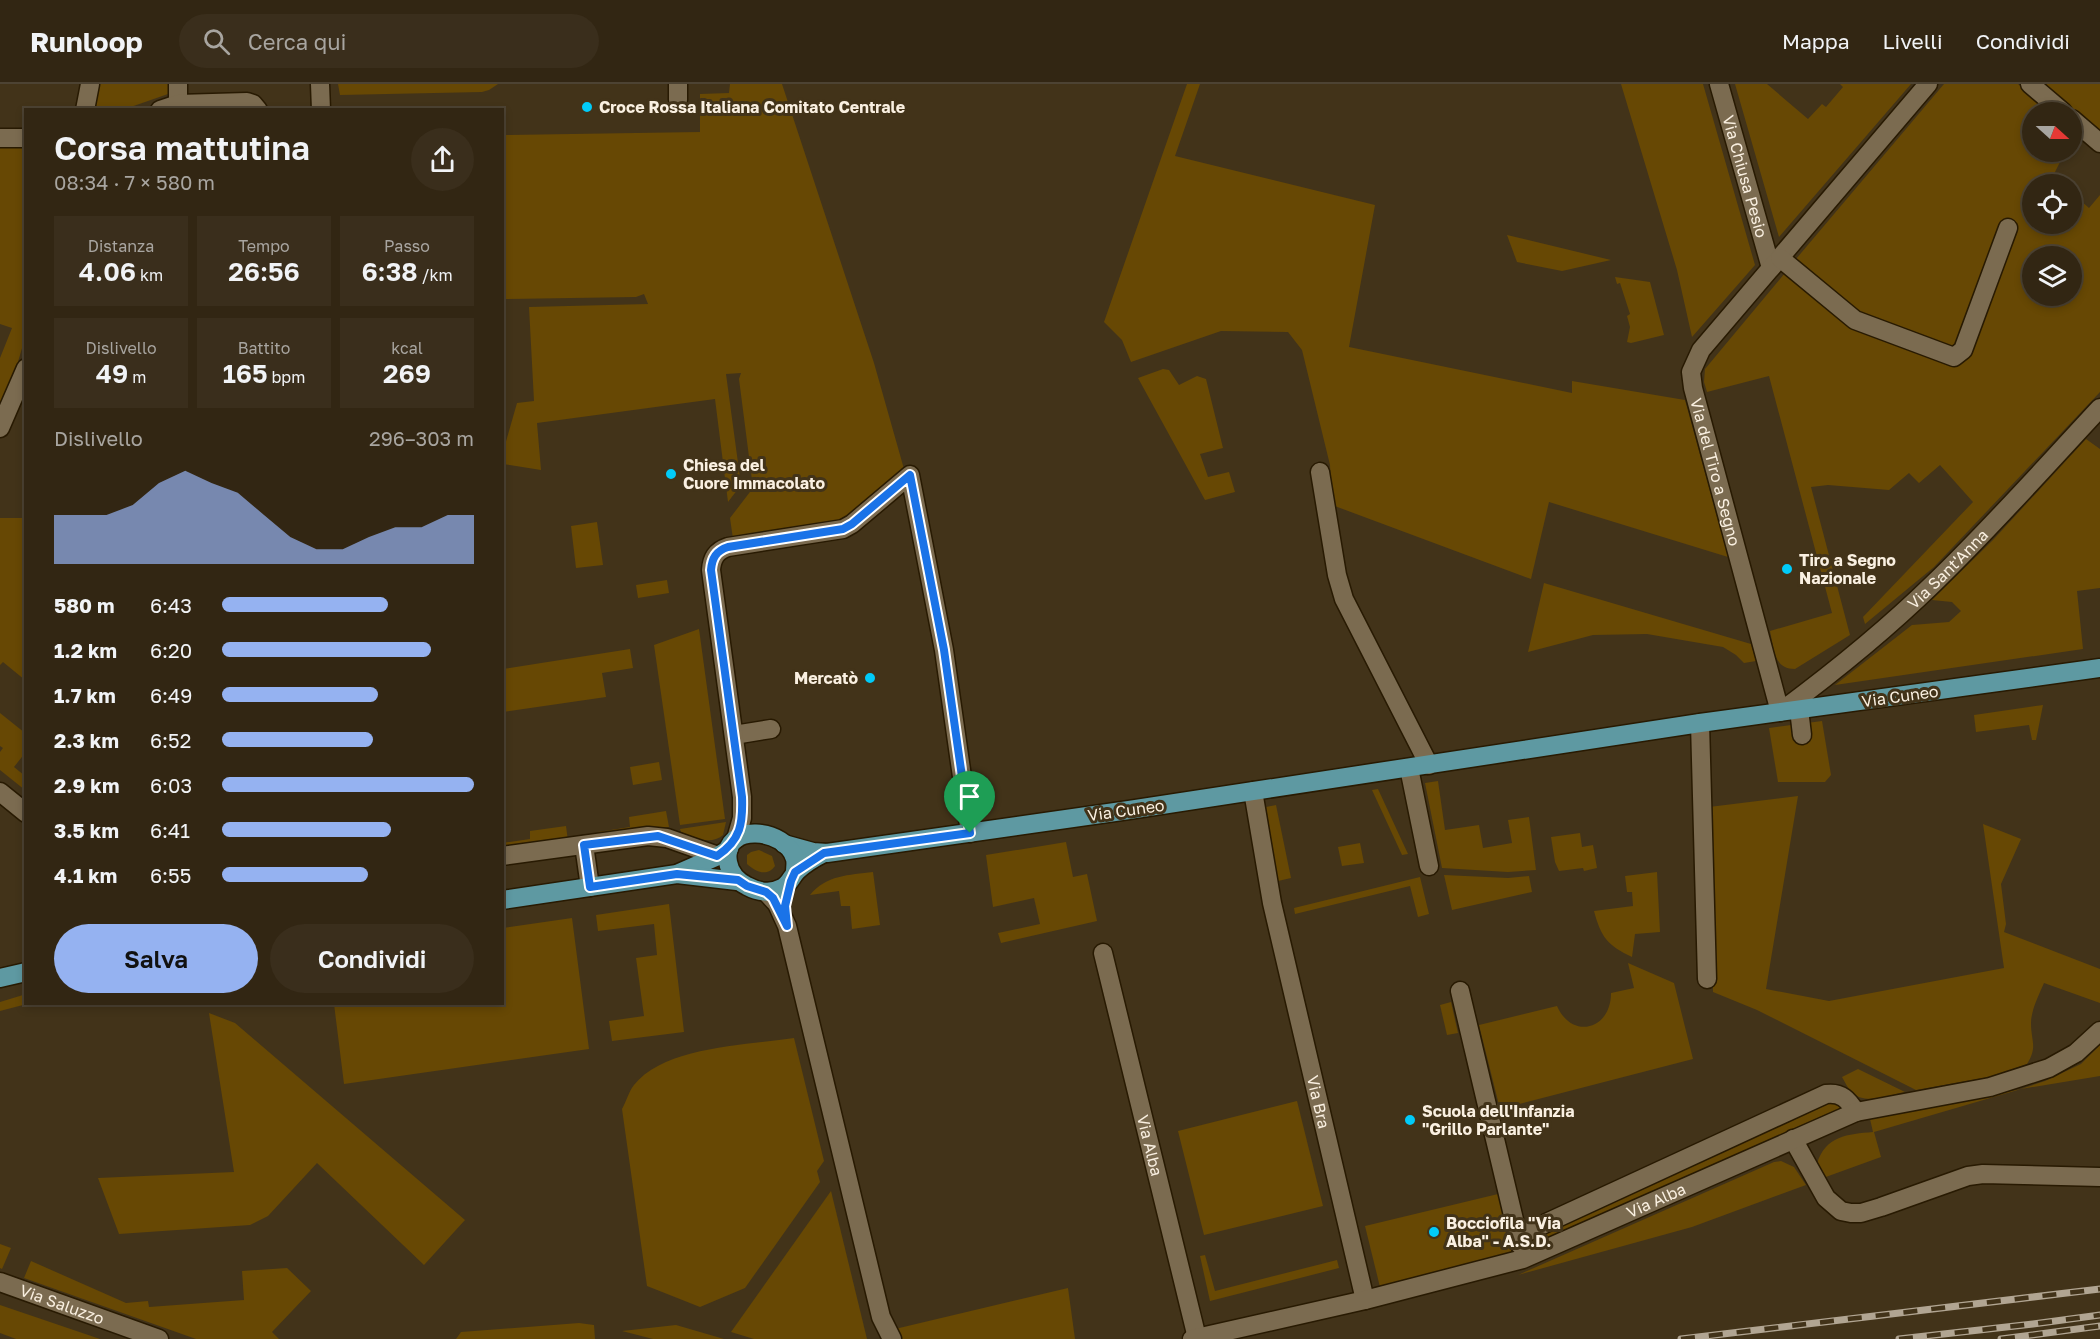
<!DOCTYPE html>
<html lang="it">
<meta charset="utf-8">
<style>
:root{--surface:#322613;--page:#3a2e1c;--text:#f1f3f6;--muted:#a8a5a0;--line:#4d4333;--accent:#95b2f1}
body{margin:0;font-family:"Golos Text",sans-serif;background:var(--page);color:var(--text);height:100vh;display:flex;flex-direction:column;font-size:22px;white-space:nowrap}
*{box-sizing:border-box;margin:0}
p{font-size:20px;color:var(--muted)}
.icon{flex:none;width:33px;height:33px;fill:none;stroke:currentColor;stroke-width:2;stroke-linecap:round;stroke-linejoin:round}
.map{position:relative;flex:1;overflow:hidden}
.drawer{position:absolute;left:24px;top:24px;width:480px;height:897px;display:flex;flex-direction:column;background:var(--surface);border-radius:0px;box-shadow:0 3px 9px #0003,0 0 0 2px var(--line)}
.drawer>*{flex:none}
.needle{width:39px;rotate:111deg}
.buttons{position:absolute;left:2022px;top:18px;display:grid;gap:12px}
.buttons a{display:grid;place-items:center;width:60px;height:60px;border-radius:50%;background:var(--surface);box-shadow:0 3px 9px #0003,0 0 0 2px var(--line);font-size:30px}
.pin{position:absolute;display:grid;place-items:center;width:51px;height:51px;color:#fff;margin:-62px -26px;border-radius:50% 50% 50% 0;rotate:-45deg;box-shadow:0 0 6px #0007}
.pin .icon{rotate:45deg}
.round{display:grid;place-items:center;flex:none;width:63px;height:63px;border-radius:32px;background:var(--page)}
.overview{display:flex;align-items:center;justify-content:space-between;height:102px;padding:0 30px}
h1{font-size:33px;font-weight:600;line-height:45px}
.metrics{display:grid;grid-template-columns:repeat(3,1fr);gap:9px;height:102px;padding:6px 30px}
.metrics div{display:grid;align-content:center;border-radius:0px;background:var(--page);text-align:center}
.metrics b{font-size:26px;font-weight:600}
.metrics small{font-size:16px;font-weight:400}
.metrics p{font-size:16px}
.chart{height:168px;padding:12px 30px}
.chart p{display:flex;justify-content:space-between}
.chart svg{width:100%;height:108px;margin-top:6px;fill:var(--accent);opacity:.7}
.cta{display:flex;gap:12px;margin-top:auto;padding:12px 30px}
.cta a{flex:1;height:69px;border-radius:36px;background:var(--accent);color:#111;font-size:24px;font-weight:600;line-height:69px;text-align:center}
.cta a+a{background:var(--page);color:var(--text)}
ul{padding:0 30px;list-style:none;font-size:20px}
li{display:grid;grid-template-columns:96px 72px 1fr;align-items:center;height:45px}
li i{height:15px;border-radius:8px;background:var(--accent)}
header{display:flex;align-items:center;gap:36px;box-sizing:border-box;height:84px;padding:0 30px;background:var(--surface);border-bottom:2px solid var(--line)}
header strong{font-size:28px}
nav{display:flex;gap:33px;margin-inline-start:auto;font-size:21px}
.search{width:420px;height:54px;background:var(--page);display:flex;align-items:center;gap:15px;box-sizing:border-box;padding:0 21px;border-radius:33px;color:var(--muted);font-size:22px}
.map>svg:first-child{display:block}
.green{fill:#674804;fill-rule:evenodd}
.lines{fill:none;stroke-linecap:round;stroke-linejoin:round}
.minor-casing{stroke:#281a02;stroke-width:21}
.major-casing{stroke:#281a02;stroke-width:21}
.minor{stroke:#7b6b50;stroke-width:18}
.major{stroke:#5e99a2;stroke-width:18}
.rail-casing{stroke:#b1a592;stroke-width:7}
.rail{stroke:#423319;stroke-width:4.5;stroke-dasharray:14;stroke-linecap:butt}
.route-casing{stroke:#fff;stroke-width:12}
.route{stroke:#1a73e8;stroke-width:8}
.poi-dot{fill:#01cbf9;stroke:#423319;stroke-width:2}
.labels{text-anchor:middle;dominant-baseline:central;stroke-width:6;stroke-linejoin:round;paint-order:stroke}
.poi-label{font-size:16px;font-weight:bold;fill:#faf0e1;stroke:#423319;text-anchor:start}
.street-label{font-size:16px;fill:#faf0e1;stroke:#423319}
</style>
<header>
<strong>Runloop</strong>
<div class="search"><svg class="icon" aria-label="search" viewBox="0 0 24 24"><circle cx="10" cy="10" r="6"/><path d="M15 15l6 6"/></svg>Cerca qui</div>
<nav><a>Mappa</a><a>Livelli</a><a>Condividi</a></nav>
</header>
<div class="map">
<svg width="2100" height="1255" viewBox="0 0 2100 1255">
<rect width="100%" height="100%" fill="#423319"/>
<g class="green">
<path d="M99,0H169L168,10L125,25L93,26Z"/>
<path d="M338,0H498L489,6L482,8L340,11Z"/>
<path d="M730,0H782L874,279L904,385L843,437L733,455L730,434L753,404L739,295L741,289L726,290L741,401L728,418L715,315L537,339L541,386L503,380V368L517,319L534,317L529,223L648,220L644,210L636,213L503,215L502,51L700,48V10L729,9Z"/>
<path d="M1187,0H1200L1175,72L1375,121L1349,263L1572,309V297L1685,316L1728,473L1549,418L1531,495L1332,421L1330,381L1302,266L1288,248L1221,247L1131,278L1122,256L1104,238Z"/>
<path d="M1621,0H1703L1755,181L1692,253L1677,186Z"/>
<path d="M1735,0H1767L1808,35L1822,20L1826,23L1843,3L1840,0H1911L1779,153Z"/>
<path d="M1944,0H2018L2052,28H2032V68H2065L2053,92L2062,100H2032V140H2072V109L2089,124L2100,111V308L1934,483L1865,540L1863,533L1973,418L1940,381L1919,399L1909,389L1889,406L1828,401L1811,403L1850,551L1795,585C1773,585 1774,564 1770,547L1832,529L1769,292L1707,308L1704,298L1705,285L1785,189L1847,241L1954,264L1865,233L1848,221L1796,175ZM2032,172H2072V212H2032Z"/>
<path d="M2041,0H2100V50Z"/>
<path d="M0,59H25V254L15,288L0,323V274L12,244L0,240Z"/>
<path d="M1507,151L1611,176L1562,187L1517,178Z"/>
<path d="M1615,193L1650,198L1664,251L1631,259L1627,258L1630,243L1627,232L1630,230L1620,199L1617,200Z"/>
<path d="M1163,285L1169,286L1179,301L1197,292L1206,295L1223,364L1200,370L1208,393L1229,388L1235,408L1205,416L1138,294Z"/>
<path d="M2086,355L2100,365V504L2077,507L2083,565L1835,601L1912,541L1949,538L1961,527L1952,518L1932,516L1993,456Z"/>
<path d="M0,434H25V596L3,578L0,581Z"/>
<path d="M597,438L603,481L576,484L571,442Z"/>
<path d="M667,496L669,509L638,514L636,501Z"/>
<path d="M1544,499L1751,560L1756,577L1744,579L1736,571L1723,563L1647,550L1593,551L1528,568Z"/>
<path d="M699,545L725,735L680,741L654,561Z"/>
<path d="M630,565L633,584L602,589L606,613L503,628V585Z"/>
<path d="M2043,621L2036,656H2032L2029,641L1976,648L1974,631Z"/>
<path d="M0,629L25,649V669L14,683L25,692V706L0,686V668L3,664L0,662Z"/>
<path d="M1822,637L1831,691L1825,698H1778L1769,644Z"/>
<path d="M659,678L662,696L633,701L630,683Z"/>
<path d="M1438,697L1445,746L1479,741L1483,764L1512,759L1508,736L1529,733L1536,786L1508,788L1442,784L1425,699Z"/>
<path d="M1378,705L1408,770L1402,771L1372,706Z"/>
<path d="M1798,712L1766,905L1829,917L2004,884L1983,740L2021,755L2001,800L2006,840L2004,848L2100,885V919L2044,899C2039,911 2031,926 2031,939C2031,958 2038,962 2027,980L1989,993L1916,1006L1757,926L1713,908L1709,723Z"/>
<path d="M1276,721L1291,794L1278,797L1266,723Z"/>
<path d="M666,727L669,743L599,752L598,748L630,743L629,733Z"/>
<path d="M726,738L723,751C710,762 694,753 681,748L680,745Z"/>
<path d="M566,742L568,757L503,766L502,759L530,755V747Z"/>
<path d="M1580,749L1582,763L1593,761L1597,784L1584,787L1583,784L1559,787L1555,778L1551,753Z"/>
<path d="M1066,758L1073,793L1087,790L1097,837L1001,859L998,849L1040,840L1034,814L993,823L986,771Z"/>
<path d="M1360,759L1364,779L1342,782L1338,763Z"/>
<path d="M759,766L772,772L775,782C767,793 756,788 747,780V771L751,768Z"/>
<path d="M873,788L880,841L852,845L850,822H841L839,807L810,811C826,791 849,791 873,788Z"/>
<path d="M1657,788L1660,848L1635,850L1632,873C1607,861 1601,853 1594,827L1633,822L1632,808H1627L1625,792Z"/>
<path d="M1444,791L1508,794L1529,792L1532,808L1452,826Z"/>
<path d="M1420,793L1429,830L1418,833L1410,802L1295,830L1294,824Z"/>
<path d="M669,820L684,948L612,957L609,937L644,932L636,874L657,871L654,840L598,847L596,831Z"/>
<path d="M572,834L589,965L344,1000L334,920H502L503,844Z"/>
<path d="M1628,879L1674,899L1693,975L1500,1025L1479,941L1557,922C1572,956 1611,946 1611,909L1634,904Z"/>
<path d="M23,911V921L0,927V918Z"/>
<path d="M1451,918L1458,949L1447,951L1440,921Z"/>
<path d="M209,929L235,939L465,1136L424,1181L317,1079L268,1132L250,1141L119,1150L98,1094L234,1088Z"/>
<path d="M794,954L824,1077L817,1087L820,1098L745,1204L700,1223L647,1202L622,1025C626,1018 629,1007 634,1001C665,962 748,961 794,954Z"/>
<path d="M2100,961V992L2021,1005L1874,1048L1881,1073L1823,1094L1817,1080C1825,1052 1848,1050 1873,1048L1870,1035L2021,1005L2045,997L2081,980Z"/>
<path d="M1858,985L1905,1008C1890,1011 1865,1021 1853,1009C1848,1005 1845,998 1842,993Z"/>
<path d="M1297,1017L1323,1122L1204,1151L1178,1047Z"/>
<path d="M1835,1017L1840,1024L1534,1160L1532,1154Z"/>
<path d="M1781,1077L1794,1083L1806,1101L1692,1143L1518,1191L1774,1078Z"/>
<path d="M831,1107L867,1255H754L731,1248Z"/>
<path d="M1498,1110L1512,1168L1380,1203L1365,1142Z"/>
<path d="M0,1160L11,1164L2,1185L0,1184Z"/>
<path d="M1205,1171L1215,1207L1337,1176L1339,1184L1210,1217L1200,1172Z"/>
<path d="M31,1177L126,1219L148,1217L149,1223L244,1216L242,1187L287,1184L311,1207L272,1248L279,1255H196L24,1194Z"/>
<path d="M1068,1204L1075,1255H901L895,1245Z"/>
<path d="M0,1221L100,1255H16L0,1249Z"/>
<path d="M579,1239L594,1241L595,1255H456L461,1248Z"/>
<path d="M676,1241L724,1255H653L622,1247Z"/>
</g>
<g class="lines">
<defs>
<g id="minor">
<path d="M178,0V20"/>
<path d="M320,0L321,26"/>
<path id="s1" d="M1719,0L1771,184"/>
<path id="s2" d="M1928,0L1701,266L1691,288L1693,304L1780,628C1834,588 1886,546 1934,499C1992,443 2045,383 2100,324"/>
<path d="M2030,0L2063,28"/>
<path d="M678,16V0"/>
<path d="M85,26L90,0"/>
<path d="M160,26L178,20L247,18L253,20L258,26"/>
<path d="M2072,35L2100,59"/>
<path d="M0,54H26"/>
<path d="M1780,174L1855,236L1954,273L1963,266L2008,144"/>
<path d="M0,344L26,284"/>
<path d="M1320,388L1337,491L1344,515L1429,681"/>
<path d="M1799,625L1802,651"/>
<path d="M1700,639L1707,895"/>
<path d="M734,651L771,645"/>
<path d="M1409,684L1429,782"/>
<path id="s3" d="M1253,707L1272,819L1365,1216"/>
<path d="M0,708L26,729"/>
<path d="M736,755L742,734V713L711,486C712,474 716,467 728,463L843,445L852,440L910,391L944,566L970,749"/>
<path d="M584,761L590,803"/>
<path d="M502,772L648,752L667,754L718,772"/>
<path d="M766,808L777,820L787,842L881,1233L892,1255"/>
<path id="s4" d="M1103,869L1197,1254"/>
<path d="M1460,907L1520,1161"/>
<path d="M1793,1055L1826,1114L1841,1127L1851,1129H1861L1881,1123L1968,1092L1983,1090L2100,1093"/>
<path d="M1518,1152L1826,1010C1842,1008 1848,1016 1856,1028"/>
<path id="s5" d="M0,1198L159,1255"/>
<path id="s6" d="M1192,1255L1365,1216L1523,1175L1856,1028L1990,1003L2049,984L2076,969L2100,947"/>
</g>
<g id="major">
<path d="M784,760L813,768L827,769L1129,726L1700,639L2100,584"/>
<path d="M795,788C795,784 796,779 795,775C787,744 721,737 728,778C730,790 737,797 747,802C758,808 771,810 782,804C790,800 791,793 797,787C804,780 814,774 824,769"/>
<path d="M679,789L718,772L729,765"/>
<path d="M502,816L677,790L737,797"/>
<path d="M0,894L26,888"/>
</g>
</defs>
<use href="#minor" class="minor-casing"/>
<use href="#major" class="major-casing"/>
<use href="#minor" class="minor"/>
<use href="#major" class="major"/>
<defs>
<g id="rail">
<path d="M1681,1255L2100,1205"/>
<path d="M1899,1255L2033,1240L2100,1231"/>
<path d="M2001,1255L2100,1242"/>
</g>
</defs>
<use href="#rail" class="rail-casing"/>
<use href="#rail" class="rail"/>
</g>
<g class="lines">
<defs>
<path id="route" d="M910,391L944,566L970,749L824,769L795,788L791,797L785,822L787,842L773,814L766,808L747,802L738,796L677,790L590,803L584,761L658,752L717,772C741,756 743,739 742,713L711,486C712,474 716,467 728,463L843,445L852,440Z"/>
</defs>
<use href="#route" class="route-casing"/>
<use href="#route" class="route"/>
</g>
<g class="poi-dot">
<circle cx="587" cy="23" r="6"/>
<circle cx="671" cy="390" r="6"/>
<circle cx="1787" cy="485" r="6"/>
<circle cx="870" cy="594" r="6"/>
<circle cx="1410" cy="1036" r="6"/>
<circle cx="1434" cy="1148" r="6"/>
</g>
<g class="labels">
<g class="poi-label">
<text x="599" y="23">Croce Rossa Italiana Comitato Centrale</text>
<text x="683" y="381">Chiesa del<tspan x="683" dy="18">Cuore Immacolato</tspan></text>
<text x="1799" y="476">Tiro a Segno<tspan x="1799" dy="18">Nazionale</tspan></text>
<text x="858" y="594" text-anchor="end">Mercatò</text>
<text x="1422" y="1027">Scuola dell'Infanzia<tspan x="1422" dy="18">"Grillo Parlante"</tspan></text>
<text x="1446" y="1139">Bocciofila "Via<tspan x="1446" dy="18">Alba" - A.S.D.</tspan></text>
</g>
<g class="street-label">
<text stroke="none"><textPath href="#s1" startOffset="96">Via Chiusa Pesio</textPath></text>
<text stroke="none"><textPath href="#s2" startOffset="477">Via del Tiro a Segno</textPath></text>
<text stroke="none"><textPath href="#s2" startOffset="946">Via Sant'Anna</textPath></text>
<text transform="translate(1900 612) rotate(-8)">Via Cuneo</text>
<text transform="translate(1126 726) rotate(-8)">Via Cuneo</text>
<text stroke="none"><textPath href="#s3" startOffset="318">Via Bra</textPath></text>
<text stroke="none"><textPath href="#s4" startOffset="198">Via Alba</textPath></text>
<text stroke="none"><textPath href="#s6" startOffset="486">Via Alba</textPath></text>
<text stroke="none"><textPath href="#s5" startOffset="66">Via Saluzzo</textPath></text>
</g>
</g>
</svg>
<div class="buttons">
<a><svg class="needle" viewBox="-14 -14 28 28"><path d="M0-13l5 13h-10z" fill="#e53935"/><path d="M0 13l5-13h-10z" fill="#a8a5a0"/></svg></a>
<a><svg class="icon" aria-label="locate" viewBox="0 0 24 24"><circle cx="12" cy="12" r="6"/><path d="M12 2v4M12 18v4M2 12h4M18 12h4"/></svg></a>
<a><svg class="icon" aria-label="layers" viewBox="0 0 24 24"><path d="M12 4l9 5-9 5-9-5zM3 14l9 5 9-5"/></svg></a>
</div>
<div class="pin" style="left:970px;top:749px;background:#1e9e55"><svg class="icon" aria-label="arrive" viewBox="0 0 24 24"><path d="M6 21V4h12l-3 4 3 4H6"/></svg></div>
<section class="drawer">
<div class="overview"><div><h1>Corsa mattutina</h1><p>08:34 · 7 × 580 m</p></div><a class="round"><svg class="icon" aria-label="share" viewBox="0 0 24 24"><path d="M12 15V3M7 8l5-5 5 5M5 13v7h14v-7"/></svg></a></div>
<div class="metrics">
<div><p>Distanza</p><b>4.06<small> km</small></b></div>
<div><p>Tempo</p><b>26:56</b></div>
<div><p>Passo</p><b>6:38<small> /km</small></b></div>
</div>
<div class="metrics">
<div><p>Dislivello</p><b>49<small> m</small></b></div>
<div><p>Battito</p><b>165<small> bpm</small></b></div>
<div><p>kcal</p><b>269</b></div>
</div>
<div class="chart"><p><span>Dislivello</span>296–303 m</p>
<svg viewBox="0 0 160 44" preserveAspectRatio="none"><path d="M0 44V24L10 24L20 24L30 20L40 11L50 6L60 11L70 15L80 24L90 33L100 38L110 38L120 33L130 29L140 29L150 24L160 24V44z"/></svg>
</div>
<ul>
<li><b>580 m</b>6:43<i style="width:66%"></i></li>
<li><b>1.2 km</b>6:20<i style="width:83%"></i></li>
<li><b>1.7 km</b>6:49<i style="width:62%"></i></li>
<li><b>2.3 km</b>6:52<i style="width:60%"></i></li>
<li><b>2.9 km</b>6:03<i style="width:100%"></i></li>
<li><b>3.5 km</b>6:41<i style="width:67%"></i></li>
<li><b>4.1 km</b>6:55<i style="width:58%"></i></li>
</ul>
<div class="cta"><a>Salva</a><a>Condividi</a></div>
</section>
</div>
